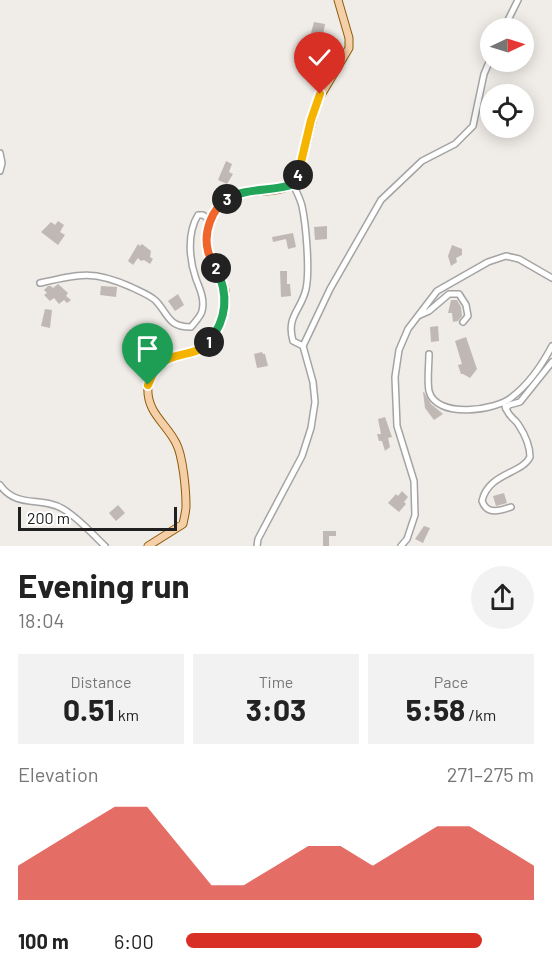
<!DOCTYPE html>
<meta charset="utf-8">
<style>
:root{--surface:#fff;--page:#f2f2f2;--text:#222;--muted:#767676;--accent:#d93025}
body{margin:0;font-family:Barlow,sans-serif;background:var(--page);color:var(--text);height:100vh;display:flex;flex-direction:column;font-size:22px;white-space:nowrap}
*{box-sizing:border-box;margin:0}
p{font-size:20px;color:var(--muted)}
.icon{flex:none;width:33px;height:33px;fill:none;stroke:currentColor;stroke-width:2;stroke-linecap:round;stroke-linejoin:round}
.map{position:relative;height:546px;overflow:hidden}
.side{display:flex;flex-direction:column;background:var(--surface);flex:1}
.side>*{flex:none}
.needle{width:39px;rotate:86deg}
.fabs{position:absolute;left:480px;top:18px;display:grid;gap:12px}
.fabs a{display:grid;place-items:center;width:54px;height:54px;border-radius:50%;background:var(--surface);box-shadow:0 3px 15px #0003;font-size:30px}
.scale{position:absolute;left:18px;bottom:15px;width:159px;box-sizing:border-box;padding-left:6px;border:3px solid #202020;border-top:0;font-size:16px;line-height:21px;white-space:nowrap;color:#202020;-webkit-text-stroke:4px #fff;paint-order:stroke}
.pin{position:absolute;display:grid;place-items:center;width:51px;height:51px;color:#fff;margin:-62px -26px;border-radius:50% 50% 50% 0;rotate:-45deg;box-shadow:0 0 6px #0007}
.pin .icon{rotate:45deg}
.km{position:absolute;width:30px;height:30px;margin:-15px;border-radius:50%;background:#222;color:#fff;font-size:16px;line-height:30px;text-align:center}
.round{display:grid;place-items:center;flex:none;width:63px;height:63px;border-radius:32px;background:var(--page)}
.summary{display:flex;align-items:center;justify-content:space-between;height:102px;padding:0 18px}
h1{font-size:33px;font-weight:700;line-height:45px}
.stats{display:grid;grid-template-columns:repeat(3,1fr);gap:9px;height:102px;padding:6px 18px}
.stats div{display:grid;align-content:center;border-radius:0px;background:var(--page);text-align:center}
.stats b{font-size:30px;font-weight:700}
.stats small{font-size:16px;font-weight:400}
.stats p{font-size:16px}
.chart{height:168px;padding:12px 18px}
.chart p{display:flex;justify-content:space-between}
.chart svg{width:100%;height:108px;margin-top:6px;fill:var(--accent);opacity:.7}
ul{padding:0 18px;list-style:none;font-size:20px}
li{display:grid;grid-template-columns:96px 72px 1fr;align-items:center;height:45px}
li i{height:15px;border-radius:8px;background:var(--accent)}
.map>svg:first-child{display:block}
.building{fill:#c0b8b4}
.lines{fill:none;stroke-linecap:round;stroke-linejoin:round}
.minor-casing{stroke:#a4a4a4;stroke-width:8}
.major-casing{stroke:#8f5c0c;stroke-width:9}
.minor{stroke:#fff;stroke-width:5}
.major{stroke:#f5cfa7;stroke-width:7}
.split-1-casing{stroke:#fff;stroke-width:12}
.split-2-casing{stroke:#fff;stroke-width:12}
.split-3-casing{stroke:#fff;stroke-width:12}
.split-4-casing{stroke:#fff;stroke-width:12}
.split-5-casing{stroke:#fff;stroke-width:12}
.split-1{stroke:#f5b400;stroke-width:8}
.split-2{stroke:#22a559;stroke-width:8}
.split-3{stroke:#f0652b;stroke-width:8}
.split-4{stroke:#22a559;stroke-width:8}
.split-5{stroke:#f5b400;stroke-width:8}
</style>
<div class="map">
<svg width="552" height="546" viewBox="0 0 552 546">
<rect width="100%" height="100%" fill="#f0ece7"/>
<g class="building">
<path d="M314,22L325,24L323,35L311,33Z"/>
<path d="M226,161L232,164L229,172L233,174L227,184L218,180Z"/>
<path d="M58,221L64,225L60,232L65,235L58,245L41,232L51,222L55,225Z"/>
<path d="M327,226V239L315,240L314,227Z"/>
<path d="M293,233L296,247L288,249L286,239L273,242L272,237Z"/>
<path d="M138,244L140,246L142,244L151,251L150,257L153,259L150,264L144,260L141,261L138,258L133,265L128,261Z"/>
<path d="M452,245L462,249V255L456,258L457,262L451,266L448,256Z"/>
<path d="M280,271H287V284H290L291,296L281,297Z"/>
<path d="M58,284L68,293L66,296L71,300L67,303L64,300L59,304L54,298L50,301L44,295L47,293L44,290L48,286H51L53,288Z"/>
<path d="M101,286L117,287L116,297L100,295Z"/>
<path d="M178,294L184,305L175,311L168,301Z"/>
<path d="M451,300H457L461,307L462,316L458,321L453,322L452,313H448Z"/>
<path d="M45,309L52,310L50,328L41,326Z"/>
<path d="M438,326L439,341L431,342L430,327Z"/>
<path d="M466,337L477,369L470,378L463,374H461L458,365L462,364L455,341Z"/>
<path d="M262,352L263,354H265L268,366L257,368L254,354Z"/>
<path d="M423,392H424L431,404L443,414L434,420L425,408Z"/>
<path d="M385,417L392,437L388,438L390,447L385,451L382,441H379L377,434H381L378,419Z"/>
<path d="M402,491L408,497L404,502L406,504L399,512L388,503L396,494L398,496Z"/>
<path d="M504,493L507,503L496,506L493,496Z"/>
<path d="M118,505L125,513L116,521L109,513Z"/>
<path d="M424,526L430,528L423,543L415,539Z"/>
<path d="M323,531H336V536H329V546H323Z"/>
</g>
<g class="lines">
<defs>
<g id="minor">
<path d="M504,28L518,0"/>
<path d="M0,153L2,163L0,171"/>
<path d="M40,283C79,274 93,270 131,287C139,291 150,295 156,301C169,315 168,327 191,327C195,322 201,316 202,311C205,300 200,289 196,279C189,259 187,233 198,215H203L210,220"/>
<path d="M420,315L429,311L449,294H459L466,305L468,316L463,322"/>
<path d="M303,346L330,289L381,200L422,161L455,144L473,126L484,74L490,60"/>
<path d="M429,354C429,365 427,380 429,391C436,419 496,411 512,397C529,384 542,365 552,346"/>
<path d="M505,406L506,409L509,405L520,402L552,362"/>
<path d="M506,409C511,419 513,417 518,424C524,433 530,446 530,457C522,474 488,473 482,501C487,515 499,511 511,507"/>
<path d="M0,485C17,509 42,496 63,509C79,518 92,534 105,546"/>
<path d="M257,546L258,539L302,456L311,428L315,402L313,382L303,346L293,341C286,316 301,311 306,289C310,270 306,225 302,206C300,198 296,191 293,184"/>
<path d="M401,546L407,539L415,515L414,481L397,426L395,377L399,350L408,329L437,291L488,262L506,256L519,259L552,278"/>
</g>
<path id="major" d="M148,546L183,524C184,518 186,512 186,506C186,490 183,456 176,443C166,423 146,412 148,387C148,382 152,376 155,371C168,352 192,359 207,345C215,338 218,327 221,317C224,308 227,300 225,290C222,276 213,266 208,253C203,238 209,217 218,205C238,182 283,201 298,178L317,102L349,48V38L338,0"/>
</defs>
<use href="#minor" class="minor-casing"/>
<use href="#major" class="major-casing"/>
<use href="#minor" class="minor"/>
<use href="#major" class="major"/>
</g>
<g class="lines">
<defs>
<path id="split-1" d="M148,385C151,378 155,368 160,364C175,351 197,357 209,342"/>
<path id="split-2" d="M209,342C227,319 229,294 216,268"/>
<path id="split-3" d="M216,268C214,263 209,257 208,251C203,232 212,209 227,199"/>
<path id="split-4" d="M227,199C247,187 273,192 294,184L298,175"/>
<path id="split-5" d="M298,175L311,120L320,94"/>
</defs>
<use href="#split-1" class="split-1-casing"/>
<use href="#split-2" class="split-2-casing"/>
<use href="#split-3" class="split-3-casing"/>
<use href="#split-4" class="split-4-casing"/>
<use href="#split-5" class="split-5-casing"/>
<use href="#split-1" class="split-1"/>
<use href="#split-2" class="split-2"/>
<use href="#split-3" class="split-3"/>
<use href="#split-4" class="split-4"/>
<use href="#split-5" class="split-5"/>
</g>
</svg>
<div class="fabs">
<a><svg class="needle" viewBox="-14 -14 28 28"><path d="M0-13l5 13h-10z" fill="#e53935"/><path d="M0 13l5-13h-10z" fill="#767676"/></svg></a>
<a><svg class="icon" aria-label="locate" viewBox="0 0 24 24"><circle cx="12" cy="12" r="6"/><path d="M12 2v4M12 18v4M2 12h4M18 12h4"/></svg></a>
</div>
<div class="scale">200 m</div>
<div class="pin" style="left:148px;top:385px;background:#1e9e55"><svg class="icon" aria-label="arrive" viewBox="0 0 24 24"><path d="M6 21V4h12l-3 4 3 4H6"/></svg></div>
<div class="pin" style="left:320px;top:94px;background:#d93025"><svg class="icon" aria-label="check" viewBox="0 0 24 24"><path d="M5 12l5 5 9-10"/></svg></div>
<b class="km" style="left:209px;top:342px">1</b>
<b class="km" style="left:216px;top:268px">2</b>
<b class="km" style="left:227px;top:199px">3</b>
<b class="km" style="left:298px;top:175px">4</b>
</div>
<section class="side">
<div class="summary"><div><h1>Evening run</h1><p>18:04</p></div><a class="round"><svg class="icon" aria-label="share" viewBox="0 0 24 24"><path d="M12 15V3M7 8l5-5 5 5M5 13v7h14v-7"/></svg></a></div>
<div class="stats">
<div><p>Distance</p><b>0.51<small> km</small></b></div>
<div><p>Time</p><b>3:03</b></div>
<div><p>Pace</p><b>5:58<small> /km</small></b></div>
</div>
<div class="chart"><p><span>Elevation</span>271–275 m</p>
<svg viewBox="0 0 160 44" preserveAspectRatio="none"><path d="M0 44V30L10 22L20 14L30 6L40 6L50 22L60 38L70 38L80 30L90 22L100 22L110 30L120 22L130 14L140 14L150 22L160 30V44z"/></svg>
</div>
<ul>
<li><b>100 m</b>6:00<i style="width:85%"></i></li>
</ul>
</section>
